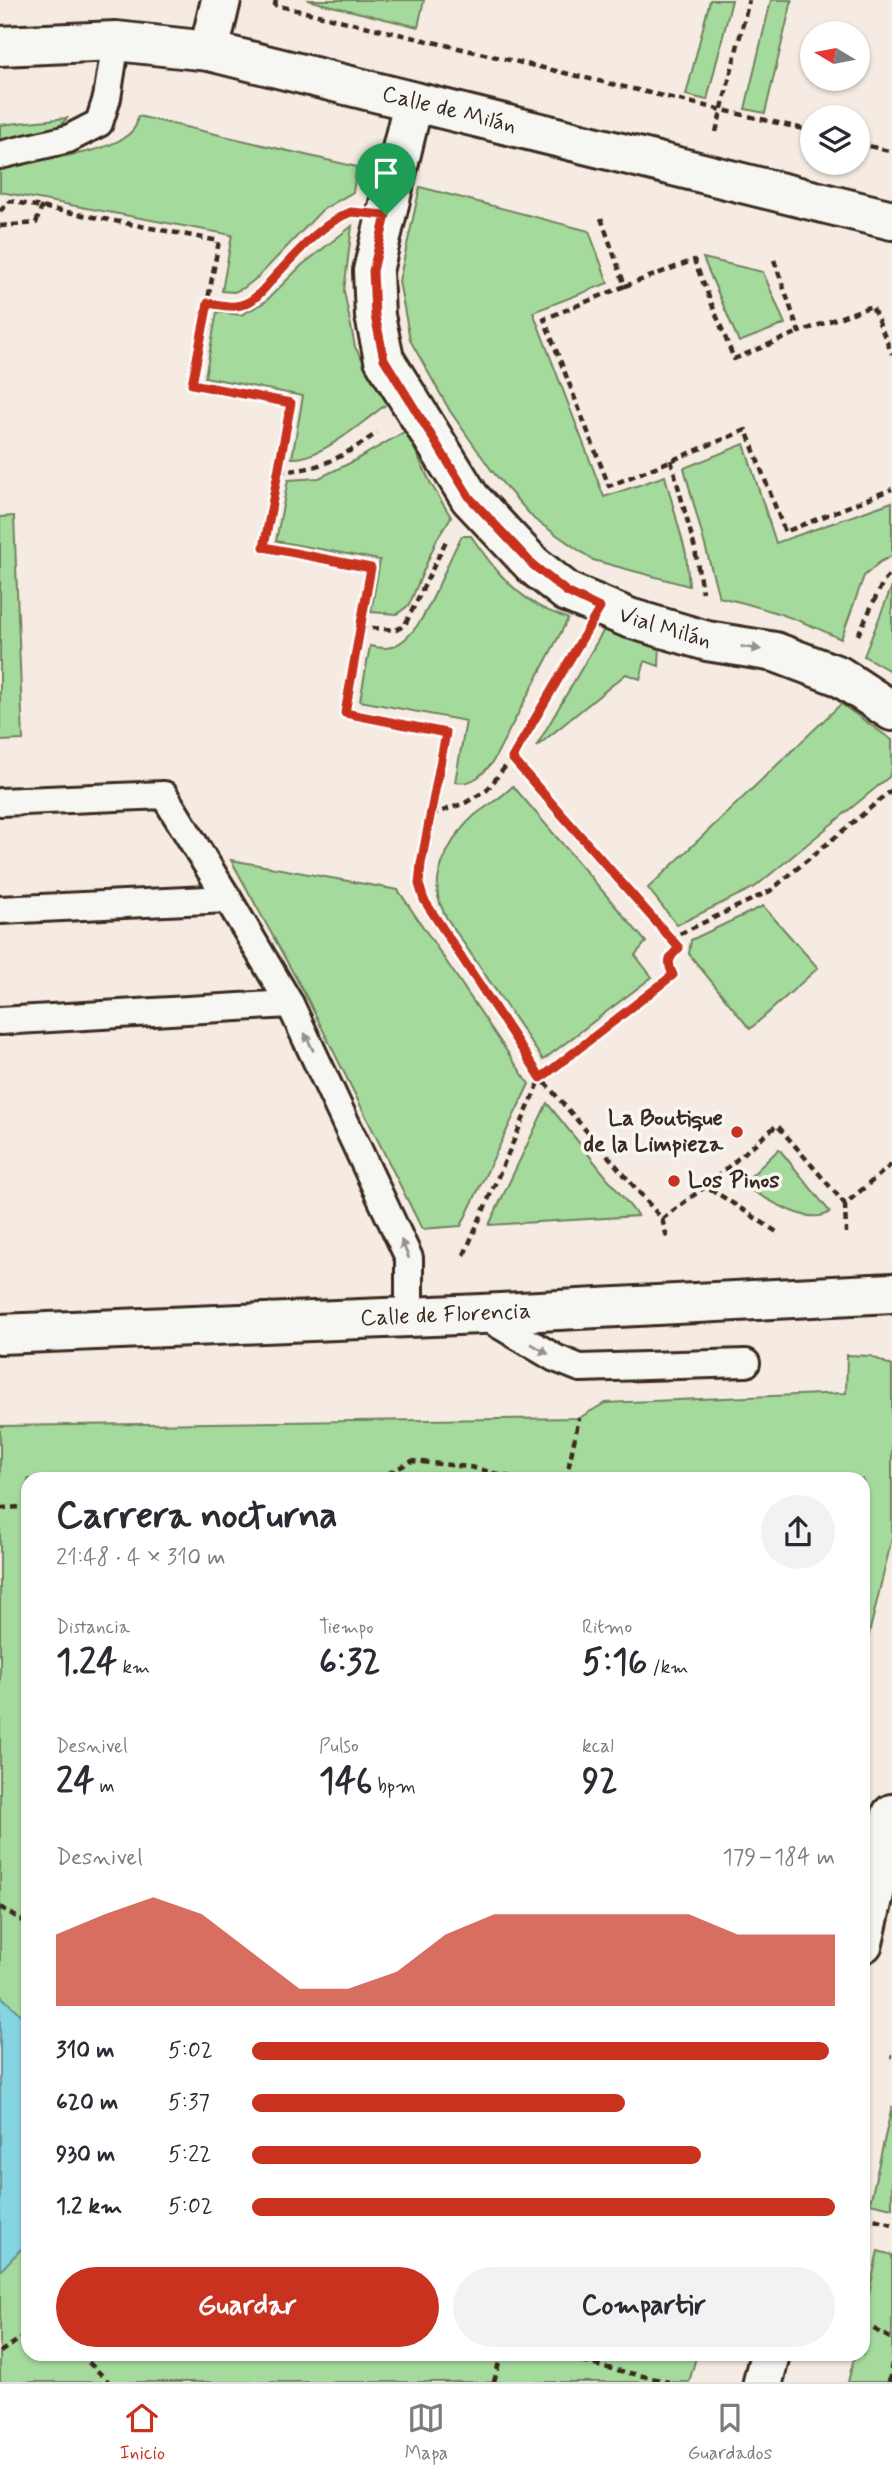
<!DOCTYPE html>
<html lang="es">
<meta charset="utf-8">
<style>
:root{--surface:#fff;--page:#f2f2f3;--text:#2b2b33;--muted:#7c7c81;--line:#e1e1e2;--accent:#c8321e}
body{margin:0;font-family:Mynerve,sans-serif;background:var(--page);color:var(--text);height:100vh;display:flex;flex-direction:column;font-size:26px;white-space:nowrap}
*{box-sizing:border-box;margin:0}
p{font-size:23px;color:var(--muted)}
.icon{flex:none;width:38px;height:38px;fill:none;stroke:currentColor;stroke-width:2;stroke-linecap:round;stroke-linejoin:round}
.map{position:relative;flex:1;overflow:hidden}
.details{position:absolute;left:21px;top:1472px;width:849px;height:889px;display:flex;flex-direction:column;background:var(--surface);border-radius:21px;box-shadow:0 2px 5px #0004}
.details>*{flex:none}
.needle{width:46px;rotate:280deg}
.fabs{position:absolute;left:800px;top:21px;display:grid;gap:14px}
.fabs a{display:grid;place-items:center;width:70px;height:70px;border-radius:50%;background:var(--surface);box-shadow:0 2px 5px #0004;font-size:35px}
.pin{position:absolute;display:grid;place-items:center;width:60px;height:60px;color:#fff;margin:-72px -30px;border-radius:50% 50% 50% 0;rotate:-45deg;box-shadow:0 0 7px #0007}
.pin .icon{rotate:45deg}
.round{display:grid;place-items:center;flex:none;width:74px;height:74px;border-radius:37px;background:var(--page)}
.summary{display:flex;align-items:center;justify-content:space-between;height:119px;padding:0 35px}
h1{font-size:38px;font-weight:800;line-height:52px}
.metrics{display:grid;grid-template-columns:repeat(3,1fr);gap:10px;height:119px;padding:7px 35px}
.metrics div{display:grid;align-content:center}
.metrics b{font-size:35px;font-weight:800}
.metrics small{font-size:19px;font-weight:400}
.metrics p{font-size:19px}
.chart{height:196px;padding:14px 35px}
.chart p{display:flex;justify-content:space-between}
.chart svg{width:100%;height:126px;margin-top:7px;fill:var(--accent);opacity:.7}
.button{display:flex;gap:14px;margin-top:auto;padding:14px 35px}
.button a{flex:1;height:80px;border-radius:42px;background:var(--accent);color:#fff;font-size:28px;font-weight:800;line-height:80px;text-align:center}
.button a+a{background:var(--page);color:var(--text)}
ul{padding:0 35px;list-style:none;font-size:23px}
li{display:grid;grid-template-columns:112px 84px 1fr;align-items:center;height:52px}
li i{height:18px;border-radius:9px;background:var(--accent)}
.menu{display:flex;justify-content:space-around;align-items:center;height:98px;border-top:2px solid var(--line);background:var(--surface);font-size:19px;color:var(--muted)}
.menu a{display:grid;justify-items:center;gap:4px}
.menu .on{color:var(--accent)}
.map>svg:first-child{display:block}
.green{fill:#a5da9d;stroke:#70825e;stroke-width:2}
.water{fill:#85d4e2;stroke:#679094;stroke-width:2}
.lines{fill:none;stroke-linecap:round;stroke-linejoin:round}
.lane-casing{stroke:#3b2a1e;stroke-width:32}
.street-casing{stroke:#3b2a1e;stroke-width:44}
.secondary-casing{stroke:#3b2a1e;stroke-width:44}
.path{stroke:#3b2a1e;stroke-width:4.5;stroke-dasharray:7 5;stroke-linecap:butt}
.lane{stroke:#f6f6f2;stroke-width:26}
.street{stroke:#f6f6f2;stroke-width:38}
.secondary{stroke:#f6f6f2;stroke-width:38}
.oneway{fill:#989088}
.route-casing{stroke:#fff;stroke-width:14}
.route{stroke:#c8321e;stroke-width:9}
.poi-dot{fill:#c8321e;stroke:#f6f6f2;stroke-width:2.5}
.labels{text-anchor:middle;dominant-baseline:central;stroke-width:7;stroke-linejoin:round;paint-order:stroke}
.street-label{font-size:23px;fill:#3b2a1e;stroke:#f6f6f2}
.poi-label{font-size:23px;font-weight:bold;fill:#3b2a1e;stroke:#f6f6f2;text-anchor:end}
</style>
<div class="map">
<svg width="892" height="2382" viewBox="0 0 892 2382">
<rect width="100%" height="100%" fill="#f5ebe2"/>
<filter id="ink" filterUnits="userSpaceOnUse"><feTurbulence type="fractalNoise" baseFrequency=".0143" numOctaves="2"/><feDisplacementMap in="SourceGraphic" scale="14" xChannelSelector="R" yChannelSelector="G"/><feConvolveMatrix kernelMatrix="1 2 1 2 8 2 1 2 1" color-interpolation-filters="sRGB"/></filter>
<g filter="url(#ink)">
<g class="green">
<path d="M307,0H424L418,27Z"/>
<path d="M710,0H732L707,100L686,95Z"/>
<path d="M771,0H792L765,113L745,109Z"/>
<path d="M138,116L357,167L353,192L322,210L259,276L244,288L234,292L222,291L232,235L0,192V164C30,161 119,155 135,127C137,124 137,120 138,116Z"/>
<path d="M67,118L60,126L0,145V125Z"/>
<path d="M420,187L589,231L608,283L533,312L604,497L665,476L686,554L689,586L593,560L534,519L492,471L450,411L410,340L399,281Z"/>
<path d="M352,226L344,291L355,347L388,403C365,420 320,460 292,458L303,396L205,377L217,312L241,315L265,302L302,265Z"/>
<path d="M703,258L763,272L785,324L739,342Z"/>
<path d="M406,431L431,484L451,517L437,539L409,605L397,614L371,612L380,560L276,541L288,480L319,478L352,462Z"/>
<path d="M744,444L776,543L892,502V556L880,562L864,576L841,639C802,620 761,606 719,597L684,468Z"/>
<path d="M14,516L23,740L0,741V517Z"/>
<path d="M462,536H471C489,562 509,589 537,605C546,611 558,614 568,619L492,763C481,776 472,785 455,782L466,721L360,701L370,646C374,647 381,648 386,648C425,643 443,565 462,536Z"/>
<path d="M892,586V672L864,656Z"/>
<path d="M605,628L660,643L659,666L645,661L640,679L626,674L536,747Z"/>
<path d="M841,704L892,740V768L889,777L755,887L677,925L648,888Z"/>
<path d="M513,786L646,942L635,955L652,977L543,1060L446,917C443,910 439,903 438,896C434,868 454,833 475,815C489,804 499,800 513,786Z"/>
<path d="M231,860L398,890L529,1084L461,1226L422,1229L307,998Z"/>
<path d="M763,906L818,968L750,1029L689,954L691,940Z"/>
<path d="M547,1103L638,1216L489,1225Z"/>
<path d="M779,1149L830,1212C807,1228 764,1196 742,1185Z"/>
<path d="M847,1355L871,1356L892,1366V1538L863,1659V1479H28V2354H697L689,2382H0V1426L579,1418L605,1403L846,1393Z"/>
<path d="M892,2106V2208L870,2203Z"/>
<path d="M878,2251L892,2255V2382H848L855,2354H863V2322Z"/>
</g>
<path class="water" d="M0,1995L28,2022V2242L0,2271Z"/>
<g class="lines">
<defs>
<g id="lane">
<path d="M0,155L68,139L99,123L107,98L116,41"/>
<path d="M0,802L164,795L228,899"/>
<path d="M0,910L228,899L290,1004L0,1021"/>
<path d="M290,1004L409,1258V1316"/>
<path d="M481,1314L555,1358L580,1368L746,1363"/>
</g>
<g id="street">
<path id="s1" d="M0,46L116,41L209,51L892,220"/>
<path d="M209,51L221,0"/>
<path id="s2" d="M413,103L373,271L375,316L384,359L470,498L533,565L567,592L629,618L707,641L775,652L839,676L892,711"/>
<path id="s3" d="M0,1334L481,1314L892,1293"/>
</g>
<g id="secondary">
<path d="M863,1943L892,1814"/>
<path d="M763,2382L770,2354"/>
</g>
</defs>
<use href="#lane" class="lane-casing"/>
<use href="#street" class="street-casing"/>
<use href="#secondary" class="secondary-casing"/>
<g class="path">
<path d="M276,0L275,5L812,131"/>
<path d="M716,132L749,0"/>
<path d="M858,143L892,152"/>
<path d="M0,211L10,201L219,241L192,384L291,403L264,547L371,568L345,713L446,733L420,864L419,884L424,900L541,1078L662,1219L706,1186L780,1234"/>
<path d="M601,218L625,286L544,319L609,486L746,430L785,532L892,489"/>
<path d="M0,226L36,223L42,206"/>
<path d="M774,260L799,332L872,306L892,354"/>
<path d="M625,286L694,260L734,359L799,332"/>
<path d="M207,303L236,306L258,297L276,275L337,217"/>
<path d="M671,460L695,549L702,592"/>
<path d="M278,471C321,471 343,456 377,433"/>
<path d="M360,627L396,630L405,625L447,539"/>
<path d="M858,635L883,582L892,572"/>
<path d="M431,815L465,803L487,790L512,758L578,646"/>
<path d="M669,939L770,891L892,790"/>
<path d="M706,1186L777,1125L845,1204L892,1164"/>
<path d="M845,1204L846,1233"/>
<path d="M662,1219L668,1241"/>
<path d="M464,1255L541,1078L673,975C667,962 668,958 679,949L512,758"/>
<path d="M378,1479L412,1461L470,1467L518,1479"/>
<path d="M566,1479L579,1418"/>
<path d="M0,1508L28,1507"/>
<path d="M0,1907L28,1924"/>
<path d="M891,2056H892"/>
<path d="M863,2216L892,2224"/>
<path d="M863,2323L892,2339"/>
<path d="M0,2352L28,2334"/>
<path d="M80,2354L109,2382"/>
<path d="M547,2354L669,2382"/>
<path d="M494,2382L501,2354"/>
<path d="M889,2382L892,2363"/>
</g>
<use href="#lane" class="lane"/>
<use href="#street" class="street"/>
<use href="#secondary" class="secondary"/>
</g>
<defs><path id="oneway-solid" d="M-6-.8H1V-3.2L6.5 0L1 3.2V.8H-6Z" transform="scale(1.75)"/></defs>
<g class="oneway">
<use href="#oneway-solid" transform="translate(751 648) rotate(9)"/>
<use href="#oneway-solid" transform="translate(309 1042) rotate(-116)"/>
<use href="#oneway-solid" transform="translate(405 1249) rotate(-113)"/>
<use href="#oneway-solid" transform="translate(540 1349) rotate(31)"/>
</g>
</g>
<g class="lines" filter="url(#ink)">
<defs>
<path id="route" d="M351,212L386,215L373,271L375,316L384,359L470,498L533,565L567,592L600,608L512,758L679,948C668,958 667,962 673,975L541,1078L424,900L419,884L421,864L446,733L345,713L371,568L264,547L291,403L192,384L208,303C216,304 226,307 235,306C254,305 265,287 277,274C298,252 322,223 351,212Z"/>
</defs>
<use href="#route" class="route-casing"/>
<use href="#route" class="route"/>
</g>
<g class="poi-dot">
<circle cx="737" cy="1132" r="7"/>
<circle cx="674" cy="1181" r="7"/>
</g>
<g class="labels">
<g class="street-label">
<text stroke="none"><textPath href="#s1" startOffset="457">Calle de Milán</textPath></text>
<text stroke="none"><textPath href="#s2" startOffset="665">Vial Milán</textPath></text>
<text stroke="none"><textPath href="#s3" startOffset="446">Calle de Florencia</textPath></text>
</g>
<g class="poi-label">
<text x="723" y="1119">La Boutique<tspan x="723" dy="26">de la Limpieza</tspan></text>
<text x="688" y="1181" text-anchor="start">Los Pinos</text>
</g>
</g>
</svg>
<div class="fabs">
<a><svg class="needle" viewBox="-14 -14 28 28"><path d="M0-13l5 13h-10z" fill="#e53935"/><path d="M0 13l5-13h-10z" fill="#7c7c81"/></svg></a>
<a><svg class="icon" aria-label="layers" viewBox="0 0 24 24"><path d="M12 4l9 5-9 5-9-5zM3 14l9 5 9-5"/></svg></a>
</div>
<div class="pin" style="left:386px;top:215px;background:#1e9e55"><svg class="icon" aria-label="arrive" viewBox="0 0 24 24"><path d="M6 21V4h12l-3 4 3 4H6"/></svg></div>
<section class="details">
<div class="summary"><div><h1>Carrera nocturna</h1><p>21:48 · 4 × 310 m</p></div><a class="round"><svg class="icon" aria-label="share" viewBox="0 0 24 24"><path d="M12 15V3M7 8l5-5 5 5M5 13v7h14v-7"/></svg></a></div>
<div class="metrics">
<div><p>Distancia</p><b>1.24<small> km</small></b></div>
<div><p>Tiempo</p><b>6:32</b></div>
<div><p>Ritmo</p><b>5:16<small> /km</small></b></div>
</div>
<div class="metrics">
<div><p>Desnivel</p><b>24<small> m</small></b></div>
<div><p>Pulso</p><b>146<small> bpm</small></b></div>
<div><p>kcal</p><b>92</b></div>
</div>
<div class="chart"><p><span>Desnivel</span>179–184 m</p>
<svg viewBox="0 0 160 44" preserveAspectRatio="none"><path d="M0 44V19L10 12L20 6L30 12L40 25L50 38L60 38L70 32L80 19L90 12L100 12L110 12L120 12L130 12L140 19L150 19L160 19V44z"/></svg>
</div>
<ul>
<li><b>310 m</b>5:02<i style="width:99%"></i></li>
<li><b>620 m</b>5:37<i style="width:64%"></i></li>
<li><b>930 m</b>5:22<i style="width:77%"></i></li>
<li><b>1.2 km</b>5:02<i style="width:100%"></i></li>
</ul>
<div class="button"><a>Guardar</a><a>Compartir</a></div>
</section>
</div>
<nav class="menu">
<a class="on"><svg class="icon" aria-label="home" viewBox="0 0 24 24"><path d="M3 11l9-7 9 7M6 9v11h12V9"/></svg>Inicio</a>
<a><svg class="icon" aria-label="map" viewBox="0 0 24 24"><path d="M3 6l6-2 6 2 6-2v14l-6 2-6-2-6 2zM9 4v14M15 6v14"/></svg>Mapa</a>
<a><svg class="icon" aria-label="saved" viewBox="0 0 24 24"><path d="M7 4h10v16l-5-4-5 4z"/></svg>Guardados</a>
</nav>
